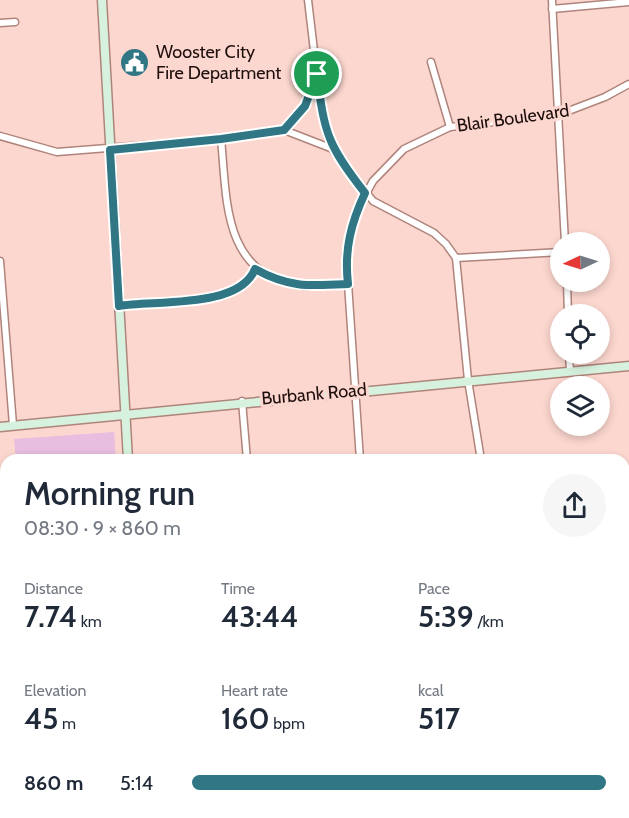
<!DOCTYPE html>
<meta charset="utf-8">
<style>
:root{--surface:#fff;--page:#f6f6f7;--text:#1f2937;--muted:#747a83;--accent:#317684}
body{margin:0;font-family:Cabin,sans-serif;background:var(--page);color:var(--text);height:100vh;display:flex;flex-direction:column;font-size:22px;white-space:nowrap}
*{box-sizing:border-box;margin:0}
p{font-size:20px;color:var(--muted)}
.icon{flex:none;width:33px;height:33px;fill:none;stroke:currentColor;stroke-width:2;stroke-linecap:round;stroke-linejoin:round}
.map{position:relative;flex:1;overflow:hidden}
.details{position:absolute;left:0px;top:454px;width:630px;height:364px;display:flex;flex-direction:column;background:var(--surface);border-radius:18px 18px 0 0;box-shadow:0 3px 9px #0003}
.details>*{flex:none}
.needle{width:39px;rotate:266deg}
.tools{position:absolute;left:550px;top:232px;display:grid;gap:12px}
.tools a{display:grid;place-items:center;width:60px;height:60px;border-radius:50%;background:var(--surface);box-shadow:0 3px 9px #0003;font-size:30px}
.pin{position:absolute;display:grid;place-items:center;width:51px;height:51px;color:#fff;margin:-26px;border:3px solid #fff;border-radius:50%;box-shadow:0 2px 6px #0007}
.round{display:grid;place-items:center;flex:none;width:63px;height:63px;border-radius:32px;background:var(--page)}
.head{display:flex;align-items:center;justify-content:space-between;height:102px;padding:0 24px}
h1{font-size:33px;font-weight:600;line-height:45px}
.stats{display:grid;grid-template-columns:repeat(3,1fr);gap:9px;height:102px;padding:6px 24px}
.stats div{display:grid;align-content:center}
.stats b{font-size:30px;font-weight:600}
.stats small{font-size:16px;font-weight:400}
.stats p{font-size:16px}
ul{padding:0 24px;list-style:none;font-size:20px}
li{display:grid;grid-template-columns:96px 72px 1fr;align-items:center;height:45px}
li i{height:15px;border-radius:8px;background:var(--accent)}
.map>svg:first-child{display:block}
.green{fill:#e7bde0}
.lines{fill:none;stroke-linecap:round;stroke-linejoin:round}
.stream{stroke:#487e89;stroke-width:2}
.street-casing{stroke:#af847b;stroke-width:9}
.secondary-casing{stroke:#af847b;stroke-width:11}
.street{stroke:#fff;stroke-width:6}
.secondary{stroke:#d6f2de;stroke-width:8}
.route-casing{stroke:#fff;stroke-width:12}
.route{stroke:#317684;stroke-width:8}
.labels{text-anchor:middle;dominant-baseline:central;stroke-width:6;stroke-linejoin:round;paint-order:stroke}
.poi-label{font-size:18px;fill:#1e0f0c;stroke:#fcd7cf;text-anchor:start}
.street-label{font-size:18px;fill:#1e0f0c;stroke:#fcd7cf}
</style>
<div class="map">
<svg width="629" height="818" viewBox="0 0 629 818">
<rect width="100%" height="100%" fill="#fcd7cf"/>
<g class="green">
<path d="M114,432L116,460H16L14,439Z"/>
<path d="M6,508V813H134V818H0V523Z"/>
<path d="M215,813H441L440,818H215Z"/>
</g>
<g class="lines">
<path class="stream" d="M420,813L421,818"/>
<defs>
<g id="street">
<path d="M308,0L321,110L327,135L333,150L373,201L434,233L446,244L456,258L468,380L481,460"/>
<path d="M552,0L565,243"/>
<path d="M552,9L629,2"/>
<path d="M0,23L15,22"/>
<path d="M431,62L450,127"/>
<path d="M284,130L333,149"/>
<path d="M0,136L57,152L221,139L284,130L305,106L317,75"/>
<path d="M221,139C227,198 222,273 297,285C313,288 332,285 348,284"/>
<path d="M456,258L561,252"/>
<path d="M0,261L13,425"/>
<path d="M567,282L568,315"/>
<path d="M119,306C155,300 238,309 255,269"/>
<path d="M569,354L570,371"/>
<path d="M242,401L247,460"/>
<path d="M360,460L346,254L356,212L373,181L404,149L450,127L558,115L605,97L629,84"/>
<path d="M624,530L629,529"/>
<path d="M624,632L629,631"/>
<path d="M448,818L449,813"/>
</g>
<g id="secondary">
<path d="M102,0L128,460"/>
<path d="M0,427L629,366"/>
<path d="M150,813V818"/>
</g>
</defs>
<use href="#street" class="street-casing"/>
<use href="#secondary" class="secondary-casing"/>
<use href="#street" class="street"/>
<use href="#secondary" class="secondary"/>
</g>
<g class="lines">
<defs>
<path id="route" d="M317,74C324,133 328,146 365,193C351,223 344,250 348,284C310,286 289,288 255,269C239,309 155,300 119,306L110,150L221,139L284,130L305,106Z"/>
</defs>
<use href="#route" class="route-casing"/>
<use href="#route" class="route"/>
</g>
<defs>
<symbol id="civic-disc" viewBox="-11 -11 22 22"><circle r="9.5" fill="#317684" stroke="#fcd7cf"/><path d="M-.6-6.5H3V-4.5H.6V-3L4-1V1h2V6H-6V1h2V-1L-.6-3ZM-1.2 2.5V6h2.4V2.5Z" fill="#fff"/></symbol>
</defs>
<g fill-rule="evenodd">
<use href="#civic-disc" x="118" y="46" width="33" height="33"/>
</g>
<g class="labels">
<g class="poi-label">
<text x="156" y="52">Wooster City<tspan x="156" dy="21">Fire Department</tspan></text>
</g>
<g class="street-label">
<text transform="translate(513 118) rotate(-8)">Blair Boulevard</text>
<text transform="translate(314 394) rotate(-5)">Burbank Road</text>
</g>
</g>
</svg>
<div class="tools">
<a><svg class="needle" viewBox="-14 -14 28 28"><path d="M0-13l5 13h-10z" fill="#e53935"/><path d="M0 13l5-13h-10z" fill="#747a83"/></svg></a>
<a><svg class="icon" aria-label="locate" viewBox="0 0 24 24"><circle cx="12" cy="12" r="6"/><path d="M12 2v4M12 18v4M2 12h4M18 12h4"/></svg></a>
<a><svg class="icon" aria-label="layers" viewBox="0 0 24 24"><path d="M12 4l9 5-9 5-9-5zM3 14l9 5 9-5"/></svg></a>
</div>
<div class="pin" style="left:317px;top:74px;background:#1e9e55"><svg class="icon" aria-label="arrive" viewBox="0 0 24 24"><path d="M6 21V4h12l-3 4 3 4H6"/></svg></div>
<section class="details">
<div class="head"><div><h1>Morning run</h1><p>08:30 · 9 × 860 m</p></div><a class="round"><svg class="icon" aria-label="share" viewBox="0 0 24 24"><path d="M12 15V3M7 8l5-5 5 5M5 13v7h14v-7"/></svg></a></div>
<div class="stats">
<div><p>Distance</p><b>7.74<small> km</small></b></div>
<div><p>Time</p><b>43:44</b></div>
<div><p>Pace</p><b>5:39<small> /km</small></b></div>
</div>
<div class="stats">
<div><p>Elevation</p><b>45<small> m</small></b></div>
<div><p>Heart rate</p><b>160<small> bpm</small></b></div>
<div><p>kcal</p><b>517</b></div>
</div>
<ul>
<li><b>860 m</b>5:14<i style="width:100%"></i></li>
</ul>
</section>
</div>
